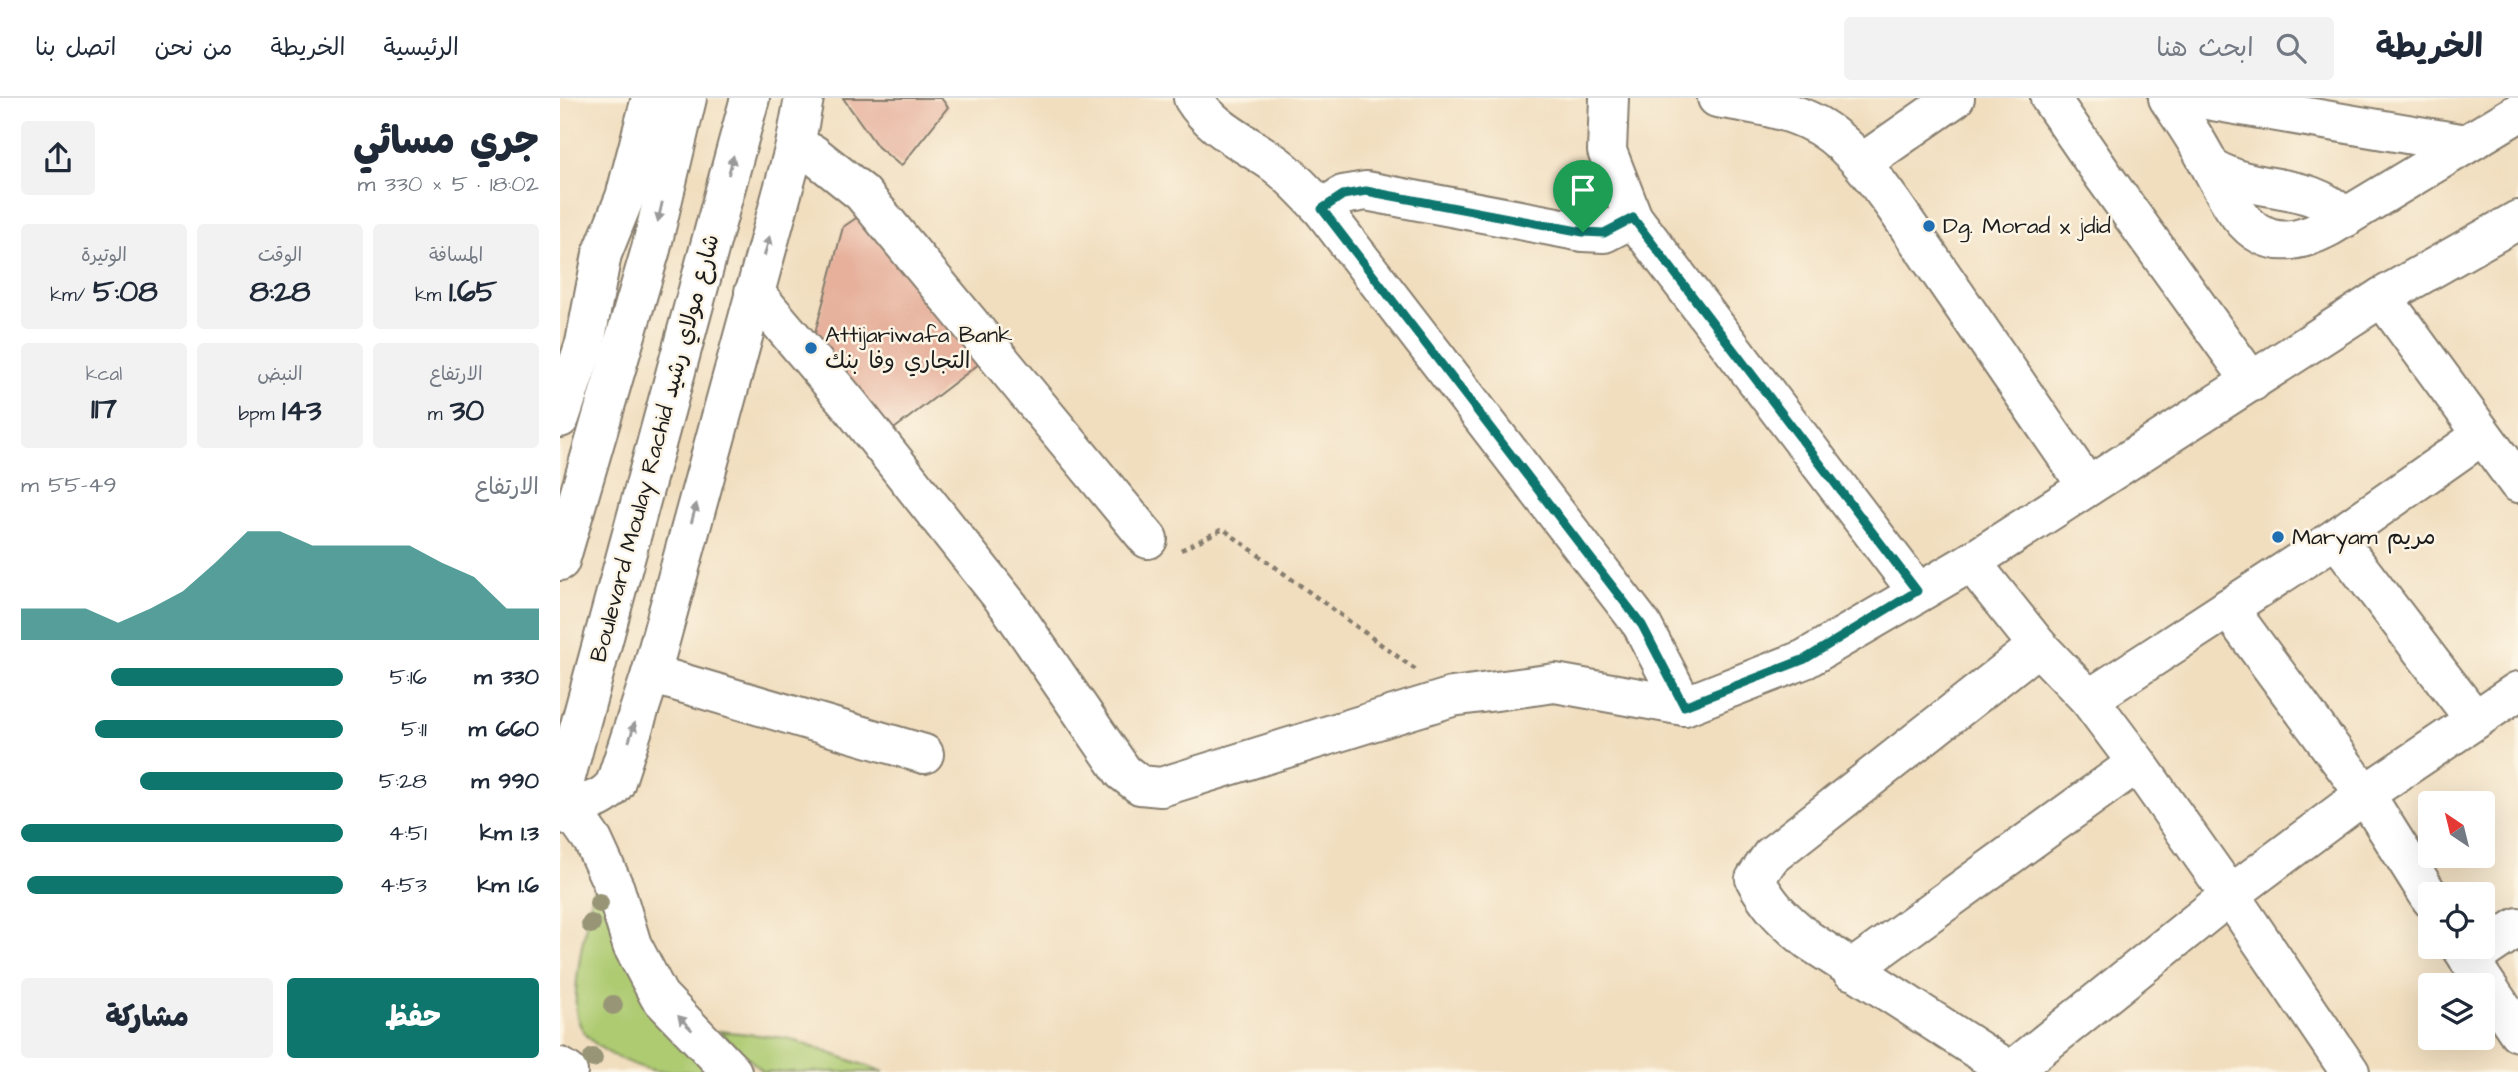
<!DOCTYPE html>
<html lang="ar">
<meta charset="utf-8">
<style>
:root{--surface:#fff;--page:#f2f2f3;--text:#1f2937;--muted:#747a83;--line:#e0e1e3;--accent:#0f766e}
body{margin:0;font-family:"Architects Daughter","Playpen Sans Arabic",sans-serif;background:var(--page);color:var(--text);direction:rtl;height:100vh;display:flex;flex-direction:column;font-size:26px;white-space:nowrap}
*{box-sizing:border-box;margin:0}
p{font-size:23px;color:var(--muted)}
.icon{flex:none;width:38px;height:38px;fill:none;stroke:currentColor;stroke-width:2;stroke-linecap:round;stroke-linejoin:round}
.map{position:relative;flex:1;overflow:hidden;direction:ltr}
.drawer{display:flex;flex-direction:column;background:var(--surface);width:560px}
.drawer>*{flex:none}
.needle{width:46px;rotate:325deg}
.fabs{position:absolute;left:1858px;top:693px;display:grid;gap:14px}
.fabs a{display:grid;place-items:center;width:77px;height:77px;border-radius:7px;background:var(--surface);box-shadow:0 7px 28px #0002;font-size:35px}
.pin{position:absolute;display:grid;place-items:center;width:60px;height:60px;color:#fff;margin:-72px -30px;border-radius:50% 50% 50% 0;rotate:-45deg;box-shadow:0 0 7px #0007}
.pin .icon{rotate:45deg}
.round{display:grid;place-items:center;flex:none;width:74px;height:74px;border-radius:7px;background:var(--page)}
.overview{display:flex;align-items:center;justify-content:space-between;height:119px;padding:0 21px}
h1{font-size:38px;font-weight:800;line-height:52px}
.stats{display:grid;grid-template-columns:repeat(3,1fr);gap:10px;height:119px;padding:7px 21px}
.stats div{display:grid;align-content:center;border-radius:7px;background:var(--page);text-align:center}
.stats b{font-size:30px;font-weight:800}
.stats small{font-size:19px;font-weight:400}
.stats p{font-size:19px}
.chart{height:196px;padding:14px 21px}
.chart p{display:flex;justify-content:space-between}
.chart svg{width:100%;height:126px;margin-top:7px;fill:var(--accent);opacity:.7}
.cta{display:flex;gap:14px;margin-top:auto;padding:14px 21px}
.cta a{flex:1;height:80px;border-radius:7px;background:var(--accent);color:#fff;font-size:28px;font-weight:800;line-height:80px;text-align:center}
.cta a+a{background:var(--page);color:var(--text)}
ul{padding:0 21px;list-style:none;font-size:23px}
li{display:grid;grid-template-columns:112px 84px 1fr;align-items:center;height:52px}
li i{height:18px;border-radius:9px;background:var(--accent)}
header{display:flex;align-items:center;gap:42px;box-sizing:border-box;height:98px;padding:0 35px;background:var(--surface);border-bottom:2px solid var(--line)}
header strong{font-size:33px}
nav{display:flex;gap:38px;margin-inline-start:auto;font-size:24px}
.search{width:490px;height:63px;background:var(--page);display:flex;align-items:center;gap:18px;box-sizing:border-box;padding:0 24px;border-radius:7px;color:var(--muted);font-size:26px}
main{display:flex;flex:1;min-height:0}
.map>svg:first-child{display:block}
.green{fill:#aecb72;stroke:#657447;stroke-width:2}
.building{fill:#e6b09b}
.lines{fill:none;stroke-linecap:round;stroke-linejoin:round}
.minor-casing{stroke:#867d6e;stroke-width:42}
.major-casing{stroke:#867d6e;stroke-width:42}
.path{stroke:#867d6e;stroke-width:4.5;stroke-dasharray:5 5;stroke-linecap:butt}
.minor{stroke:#fff;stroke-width:38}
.major{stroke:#fff;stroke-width:38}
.tree{fill:#989576}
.oneway{fill:#999}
.route-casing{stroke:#fff;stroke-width:14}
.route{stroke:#0f766e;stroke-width:9}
.poi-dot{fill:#1f6fb2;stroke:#fcf5e5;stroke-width:2.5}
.labels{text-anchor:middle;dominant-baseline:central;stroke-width:5;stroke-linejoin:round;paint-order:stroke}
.poi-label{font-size:23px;fill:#1c1c1c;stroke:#fcf5e5;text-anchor:start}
.street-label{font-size:23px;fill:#1c1c1c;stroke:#fcf5e5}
</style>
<header>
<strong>الخريطة</strong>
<div class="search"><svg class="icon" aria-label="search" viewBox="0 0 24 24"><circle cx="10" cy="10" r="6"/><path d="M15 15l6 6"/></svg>ابحث هنا</div>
<nav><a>الرئيسية</a><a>الخريطة</a><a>من نحن</a><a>اتصل بنا</a></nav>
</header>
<main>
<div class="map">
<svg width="1958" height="974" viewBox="0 0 1958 974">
<rect width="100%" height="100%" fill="#fcf5e5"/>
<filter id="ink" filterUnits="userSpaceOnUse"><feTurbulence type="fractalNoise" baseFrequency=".0143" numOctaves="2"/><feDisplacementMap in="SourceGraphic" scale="14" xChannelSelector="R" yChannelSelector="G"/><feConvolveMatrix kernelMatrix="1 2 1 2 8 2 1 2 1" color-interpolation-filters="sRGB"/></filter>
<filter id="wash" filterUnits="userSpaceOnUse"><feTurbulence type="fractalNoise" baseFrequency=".00686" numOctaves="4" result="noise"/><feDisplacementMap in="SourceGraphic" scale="28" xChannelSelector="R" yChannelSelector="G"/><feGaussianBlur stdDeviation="1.57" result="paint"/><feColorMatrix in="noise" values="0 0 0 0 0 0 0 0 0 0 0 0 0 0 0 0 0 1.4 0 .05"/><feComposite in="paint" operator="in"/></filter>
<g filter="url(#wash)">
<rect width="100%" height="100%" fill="#f1debf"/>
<g class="green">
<path d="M35,783L150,974C133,974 112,974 96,973C69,967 27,950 18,922C9,896 29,813 35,783Z"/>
<path d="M159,933L227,940L324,974H203Z"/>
</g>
<g id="blocks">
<g class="building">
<path d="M283,0H381L388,9L341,68L318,49Z"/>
<path d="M299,118L424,262L330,334L251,250L283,129Z"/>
</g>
</g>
</g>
<g filter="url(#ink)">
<use href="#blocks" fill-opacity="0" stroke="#867d6e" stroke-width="2"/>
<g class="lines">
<defs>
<g id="minor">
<path d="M633,0C652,31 686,45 714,65C732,78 747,96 762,111L1082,527L1124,608"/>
<path d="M1049,0L1047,53L1073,120L1357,493"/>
<path d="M1157,0C1187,5 1219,9 1247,22C1285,39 1312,77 1335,109L1527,388"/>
<path d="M1490,0L1545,80L1692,284"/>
<path d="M1608,0C1620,18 1633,36 1643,55C1674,109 1692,170 1769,129L1958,15"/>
<path d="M1635,0L1906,46"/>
<path d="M235,48L253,56L302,95L588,441"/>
<path d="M1302,65L1395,0"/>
<path d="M1652,71C1662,75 1672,80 1683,83C1719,93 1757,90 1785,120"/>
<path d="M762,111L783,97L806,93L1023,134L1044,135L1073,120"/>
<path d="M194,194L289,306L449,508L563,674L580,687L601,689L892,599L995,585L1124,608L1245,561L1411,464L1822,199L1958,122"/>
<path d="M1822,199L1958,385"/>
<path d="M0,320L25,245L42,156L65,99L91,0"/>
<path d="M1776,440L1915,622"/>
<path d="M1411,464L1478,548L1529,601L1577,665L1670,797L1790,974"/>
<path d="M1668,510L1805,696L1871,801"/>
<path d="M91,576L364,656"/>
<path d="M1529,601L1776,440L1921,338"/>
<path d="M0,703C22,707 41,705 55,686L91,576L235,48L244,0"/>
<path d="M1901,849L1958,934"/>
<path d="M1909,862L1958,829"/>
<path d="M1291,872L1577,665"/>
<path d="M0,969L8,974"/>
<path d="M1451,973L1670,797L1805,696L1958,593"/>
<path d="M1452,974L1248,842C1224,822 1209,808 1195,781L1211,758L1478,548"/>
</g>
<g id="major">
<path d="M0,463L91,151L127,0"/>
<path d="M0,701L190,0"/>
<path d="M0,712L19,723L33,743L55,791L72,847L99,898L172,974"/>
</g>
</defs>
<use href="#minor" class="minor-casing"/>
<use href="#major" class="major-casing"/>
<path class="path" d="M621,452L663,431L856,572"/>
<use href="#minor" class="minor"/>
<use href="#major" class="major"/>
</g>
<g class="tree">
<circle cx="39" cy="805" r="10"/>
<circle cx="31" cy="826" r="10"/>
<circle cx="53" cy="907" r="10"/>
<circle cx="33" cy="960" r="10"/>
</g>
<defs><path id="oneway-solid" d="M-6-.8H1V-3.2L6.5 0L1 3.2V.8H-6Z" transform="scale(1.75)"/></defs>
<g class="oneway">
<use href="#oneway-solid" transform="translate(171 67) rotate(-75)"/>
<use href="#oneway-solid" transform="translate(100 114) rotate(103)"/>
<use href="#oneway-solid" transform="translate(207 148) rotate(-75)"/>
<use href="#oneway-solid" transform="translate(134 415) rotate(-75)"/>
<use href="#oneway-solid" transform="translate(72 634) rotate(-72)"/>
<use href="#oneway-solid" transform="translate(125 925) rotate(-134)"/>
</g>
</g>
<g class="lines" filter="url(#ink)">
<defs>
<path id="route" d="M806,93L1023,134L1044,135L1073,120L1357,493L1245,561L1124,608L1082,527L762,111L783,97Z"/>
</defs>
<use href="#route" class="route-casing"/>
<use href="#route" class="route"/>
</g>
<g class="poi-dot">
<circle cx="1369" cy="128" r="7"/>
<circle cx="251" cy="250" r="7"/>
<circle cx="1718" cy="439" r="7"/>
</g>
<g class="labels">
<g class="poi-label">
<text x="1383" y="128">Dg. Morad x jdid</text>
<text x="265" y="237">Attijariwafa Bank<tspan x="265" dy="26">التجاري وفا بنك</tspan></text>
<text x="1732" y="439">Maryam مريم</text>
</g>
<g class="street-label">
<text transform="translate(95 350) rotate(-75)">Boulevard Moulay Rachid شارع مولاي رشيد</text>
</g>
</g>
</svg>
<div class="fabs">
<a><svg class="needle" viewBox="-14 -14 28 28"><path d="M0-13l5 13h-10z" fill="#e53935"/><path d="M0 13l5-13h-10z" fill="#747a83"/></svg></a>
<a><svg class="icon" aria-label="locate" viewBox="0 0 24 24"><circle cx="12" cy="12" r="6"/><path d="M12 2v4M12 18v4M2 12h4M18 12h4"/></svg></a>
<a><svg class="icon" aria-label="layers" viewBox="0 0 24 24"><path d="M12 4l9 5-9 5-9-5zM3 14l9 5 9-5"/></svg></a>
</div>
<div class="pin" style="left:1023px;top:134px;background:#1e9e55"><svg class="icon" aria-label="arrive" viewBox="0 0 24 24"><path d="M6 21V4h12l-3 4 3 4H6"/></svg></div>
</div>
<section class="drawer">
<div class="overview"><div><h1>جري مسائي</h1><p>18:02 · 5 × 330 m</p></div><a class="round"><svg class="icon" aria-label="share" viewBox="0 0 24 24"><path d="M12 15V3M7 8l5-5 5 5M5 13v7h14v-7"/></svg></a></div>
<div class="stats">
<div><p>المسافة</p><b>1.65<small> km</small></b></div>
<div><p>الوقت</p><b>8:28</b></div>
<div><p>الوتيرة</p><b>5:08<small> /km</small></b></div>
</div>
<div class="stats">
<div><p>الارتفاع</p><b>30<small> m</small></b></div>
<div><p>النبض</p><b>143<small> bpm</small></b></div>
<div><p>kcal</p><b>117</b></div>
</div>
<div class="chart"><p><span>الارتفاع</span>49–55 m</p>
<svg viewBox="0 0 160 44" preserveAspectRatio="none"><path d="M0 44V33L10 33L20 33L30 38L40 33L50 27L60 17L70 6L80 6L90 11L100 11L110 11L120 11L130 17L140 22L150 33L160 33V44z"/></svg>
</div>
<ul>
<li><b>330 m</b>5:16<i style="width:72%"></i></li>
<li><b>660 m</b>5:11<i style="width:77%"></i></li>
<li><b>990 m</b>5:28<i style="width:63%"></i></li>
<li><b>1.3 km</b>4:51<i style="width:100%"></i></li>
<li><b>1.6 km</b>4:53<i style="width:98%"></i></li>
</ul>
<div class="cta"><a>حفظ</a><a>مشاركة</a></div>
</section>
</main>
